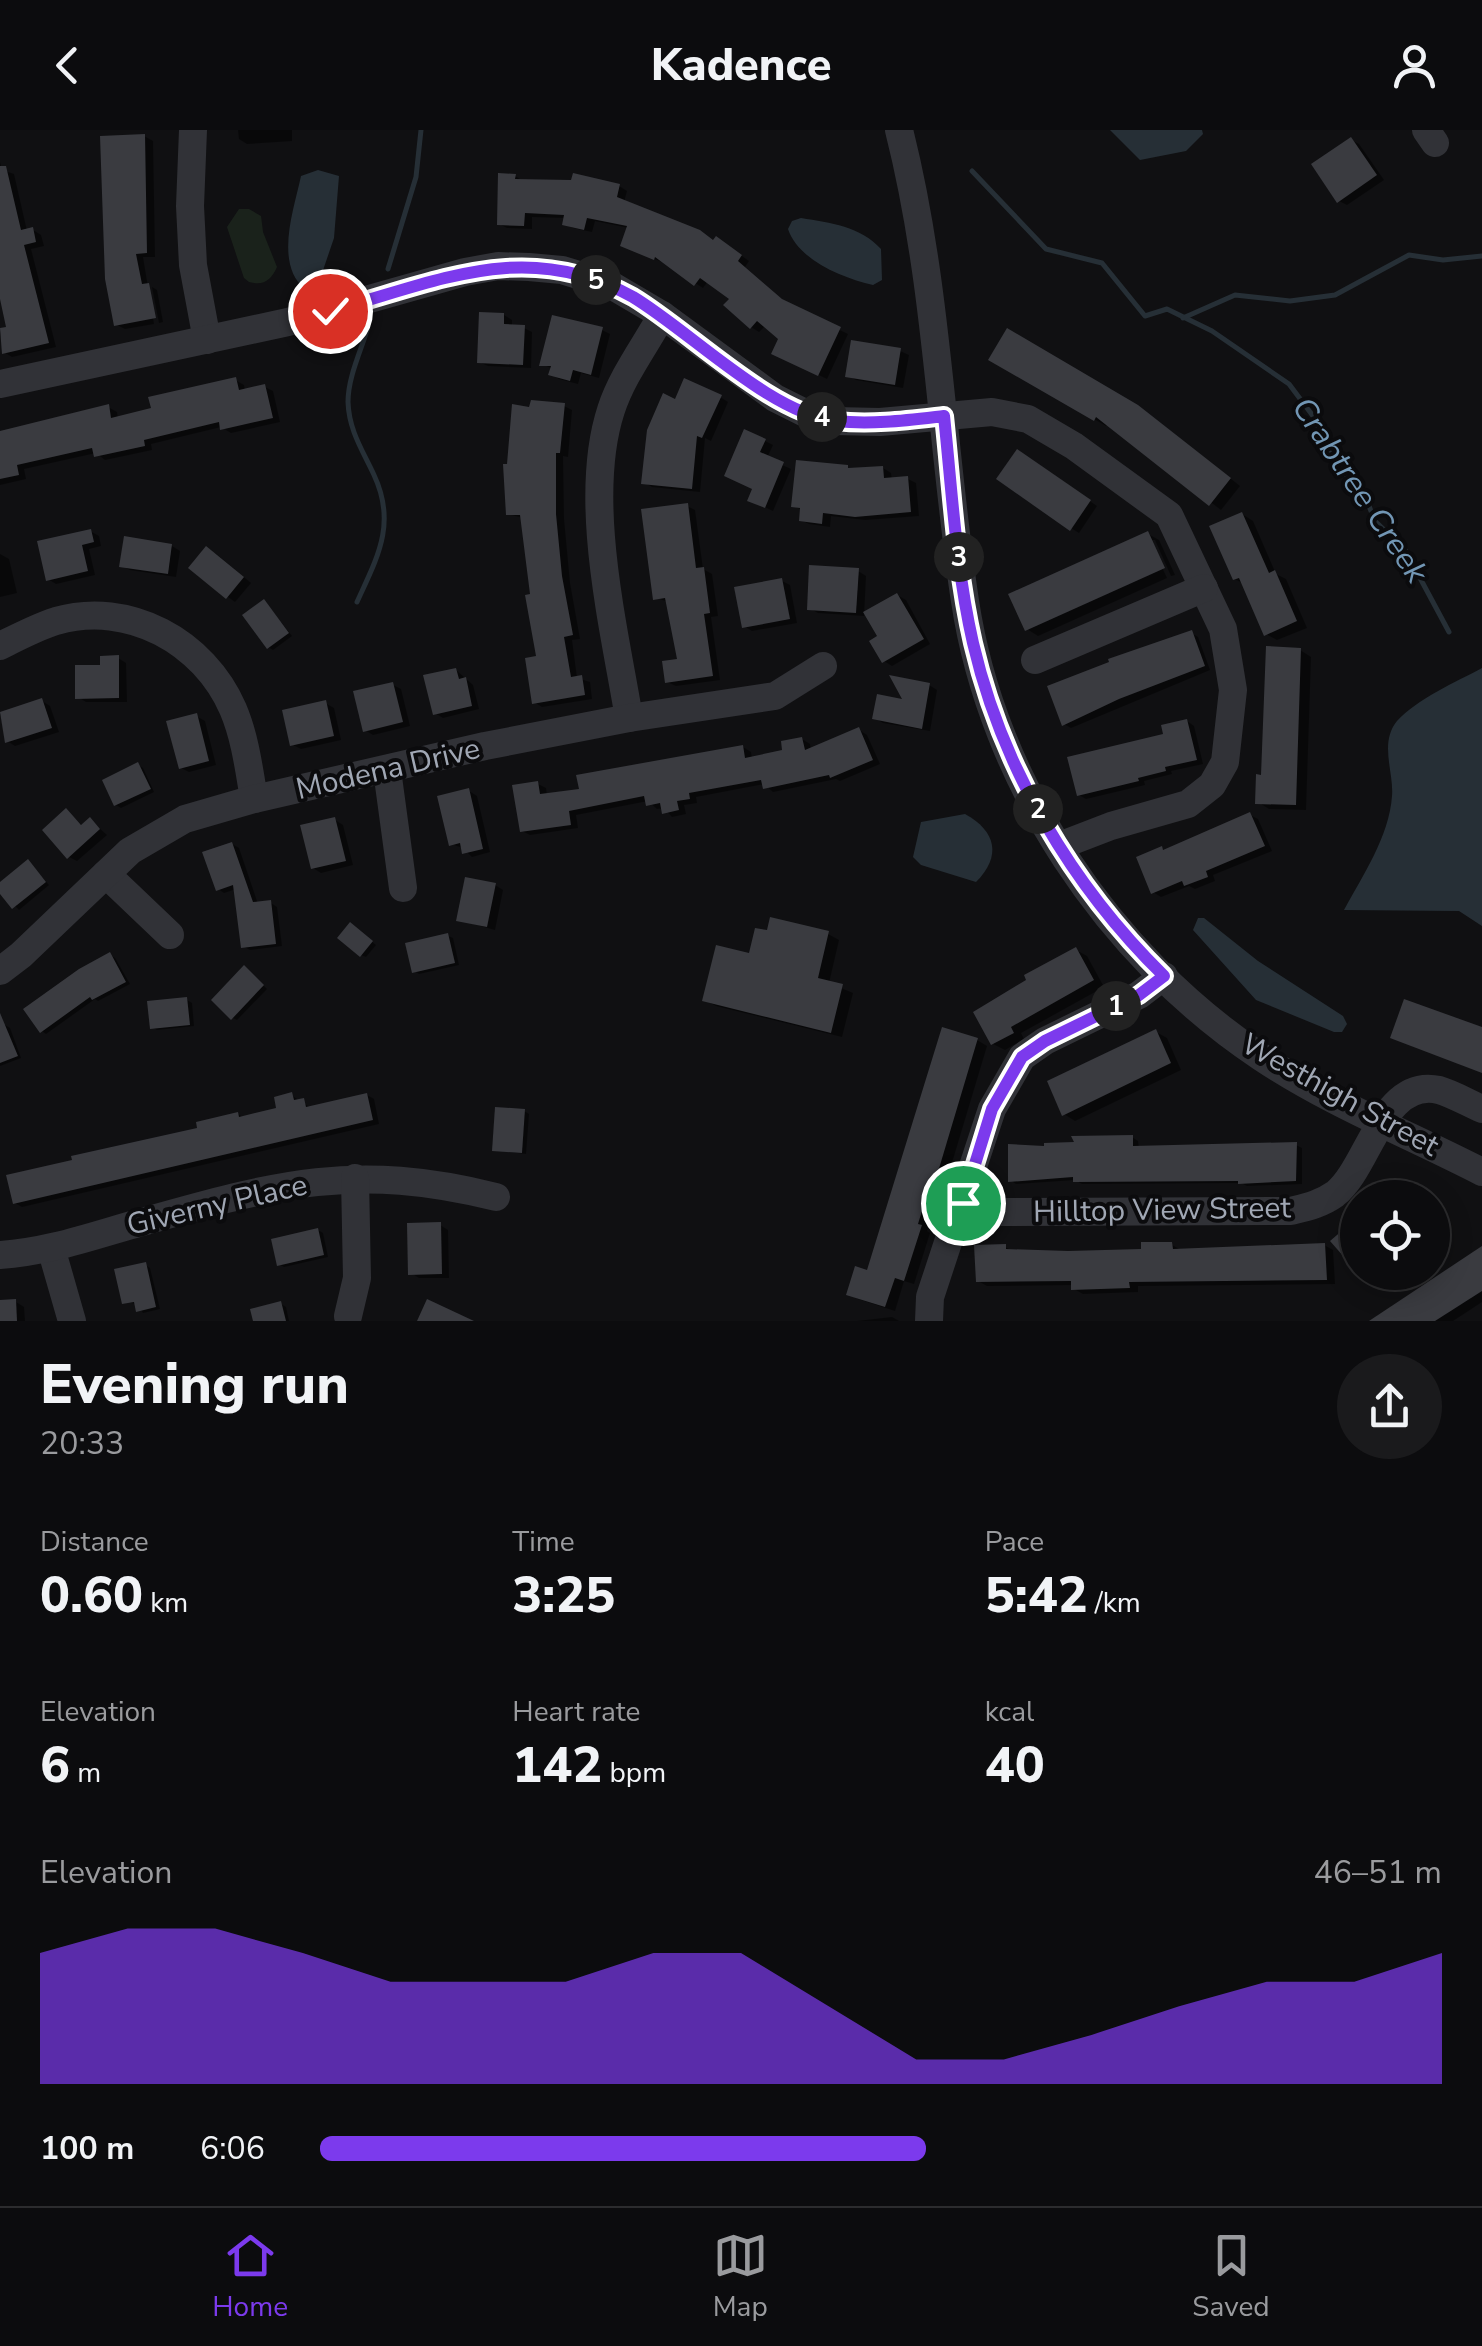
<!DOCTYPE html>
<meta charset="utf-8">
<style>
:root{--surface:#0c0c0e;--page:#1a1a1c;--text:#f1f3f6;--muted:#9a9b9e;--line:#2c2c2e;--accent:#7c3aed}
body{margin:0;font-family:"Nunito Sans",sans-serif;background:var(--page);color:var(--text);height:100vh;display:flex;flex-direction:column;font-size:38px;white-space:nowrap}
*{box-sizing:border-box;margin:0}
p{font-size:32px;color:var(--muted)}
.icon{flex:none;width:55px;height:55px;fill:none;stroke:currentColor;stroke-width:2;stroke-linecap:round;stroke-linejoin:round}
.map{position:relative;height:1191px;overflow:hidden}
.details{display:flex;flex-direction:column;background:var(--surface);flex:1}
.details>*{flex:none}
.buttons{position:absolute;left:1340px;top:1050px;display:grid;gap:20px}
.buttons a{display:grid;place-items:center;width:110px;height:110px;border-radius:50%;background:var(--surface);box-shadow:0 5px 25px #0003,0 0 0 2px var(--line);font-size:50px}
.pin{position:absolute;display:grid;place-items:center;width:85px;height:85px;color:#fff;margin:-42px;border:5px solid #fff;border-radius:50%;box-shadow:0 2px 10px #0007}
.km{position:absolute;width:50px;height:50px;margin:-25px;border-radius:50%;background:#222;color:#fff;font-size:28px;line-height:50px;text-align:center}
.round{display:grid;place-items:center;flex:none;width:105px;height:105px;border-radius:52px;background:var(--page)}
.headline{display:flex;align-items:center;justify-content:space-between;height:170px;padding:0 40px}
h1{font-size:55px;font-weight:800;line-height:75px}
.metrics{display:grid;grid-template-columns:repeat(3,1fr);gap:15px;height:170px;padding:10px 40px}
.metrics div{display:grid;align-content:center}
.metrics b{font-size:50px;font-weight:800}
.metrics small{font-size:28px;font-weight:400}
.metrics p{font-size:28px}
.chart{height:280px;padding:20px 40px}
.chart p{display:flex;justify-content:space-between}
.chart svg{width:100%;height:180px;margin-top:10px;fill:var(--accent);opacity:.7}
ul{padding:0 40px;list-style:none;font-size:32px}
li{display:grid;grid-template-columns:160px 120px 1fr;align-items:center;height:75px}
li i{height:25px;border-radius:12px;background:var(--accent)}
header{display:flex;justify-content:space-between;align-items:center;height:130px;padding:0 40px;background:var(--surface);font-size:45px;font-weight:800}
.menu{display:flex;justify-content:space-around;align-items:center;height:140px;border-top:2px solid var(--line);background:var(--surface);font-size:28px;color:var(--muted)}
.menu a{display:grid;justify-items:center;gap:5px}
.menu .on{color:var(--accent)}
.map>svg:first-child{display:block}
.green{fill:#1a221b}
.water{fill:#262f36}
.shadow{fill:#0007}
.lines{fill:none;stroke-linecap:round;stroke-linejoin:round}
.stream{stroke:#262f36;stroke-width:5}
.building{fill:#3a3b40}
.minor{stroke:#313237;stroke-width:28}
.route-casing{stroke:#fff;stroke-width:20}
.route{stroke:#7c3aed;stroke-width:12}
.labels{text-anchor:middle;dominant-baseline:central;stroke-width:8;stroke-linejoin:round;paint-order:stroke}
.street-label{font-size:30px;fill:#a0a7b4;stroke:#0b0b0d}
.water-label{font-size:32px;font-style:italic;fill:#7296b4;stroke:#0b0b0d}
</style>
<header><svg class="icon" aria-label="back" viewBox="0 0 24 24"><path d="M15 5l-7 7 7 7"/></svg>Kadence<svg class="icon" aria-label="person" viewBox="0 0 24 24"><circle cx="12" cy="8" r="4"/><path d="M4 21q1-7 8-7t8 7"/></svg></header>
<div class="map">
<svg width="1482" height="1191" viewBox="0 0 1482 1191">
<rect width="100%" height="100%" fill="#101012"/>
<path class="green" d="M239,79H249L261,86L263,102L277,137C271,150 264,156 249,152L244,148L227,97Z"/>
<g class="water">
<path d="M1110,0H1202L1203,4L1186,21L1140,30Z"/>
<path d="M318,40L339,46L334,108L319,152L305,159C274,134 294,79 301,46Z"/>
<path d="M801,88C831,93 860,96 881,119L882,150L873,155C843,148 799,131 788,99L792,91Z"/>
<path d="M1482,538V796L1459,781L1344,780C1363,745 1389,707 1392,666C1394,642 1379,613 1397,591C1417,569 1456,552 1482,538Z"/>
<path d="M965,684C996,701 1002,726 976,752L921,735L913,727L921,692Z"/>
<path d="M1198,788H1204L1258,831L1343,886L1347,894L1342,902H1334L1256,870L1193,800Z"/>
</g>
<g class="shadow">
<path d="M238,0H292V11L247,14L239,9Z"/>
<path d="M144,6L153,11L155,127H143L154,194L125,199L117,195Z"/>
<path d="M1351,10L1359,14L1384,50L1347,75L1339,71Z"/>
<path d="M0,32L2,40L14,44L27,101L33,100L41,105L44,116L31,119L56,217L12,227L4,222L0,204V201L9,198L0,161Z"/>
<path d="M515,46L523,51L619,56L627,61L624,72L715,113L725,114L749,131L745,137L788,175L848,204L827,249L782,227L781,208L766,195L759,202L751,197L732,168L708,151L703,158L662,132L631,119L629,98L595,91L592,102L573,98L565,94L566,88L532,87V99L507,98L499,94Z"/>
<path d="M152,157L157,160L163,192L159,193Z"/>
<path d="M504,185L512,190V197L524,198L532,202L531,238L488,236L479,232Z"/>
<path d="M602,200L610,204L599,248L581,243L578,254L559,249L551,244L553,239L542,234Z"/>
<path d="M900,221L909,225L903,258L856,250L848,246Z"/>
<path d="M992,229L1150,285L1240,356L1221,380L1107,293L1106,296Z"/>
<path d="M235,250L244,255L245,261L265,257L273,261L280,292L231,303L221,297L151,314L152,320L105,330L96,323L24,339L26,349L0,355V302L108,277L117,282L118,289L154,280Z"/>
<path d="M720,267L728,272L711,311L705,308L700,362L652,357L644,352L676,272Z"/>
<path d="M564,276L572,280L568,327L563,326L564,389L570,453L580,509L572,510L577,548L590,552L592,569L542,577L534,572L539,528L523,388L508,384L531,280Z"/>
<path d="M765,311L773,315L767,328L791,339L773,381L758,374L755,358L735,350Z"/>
<path d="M1026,327L1097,376L1079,403L1071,398Z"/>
<path d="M883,338L891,343L892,350L908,349L916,353L919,386L865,390L831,386L830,397L809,394L801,390L802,380L794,376L852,341Z"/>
<path d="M687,376L695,380L703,439L712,444L718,486L711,487L720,550L676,556L667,552L680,531L669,472L656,468Z"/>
<path d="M1242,384L1253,391L1276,444L1286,449L1307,498L1277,510L1266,504L1244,454L1235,449Z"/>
<path d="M90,401L99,406L101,416L89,419L95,445L56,454L48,449Z"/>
<path d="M1148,404L1159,410L1175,445L1171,446L1155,410H1149L1167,448L1038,506L1027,499Z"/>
<path d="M172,416L180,421L176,447L130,440L122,436Z"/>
<path d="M215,423L251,453L235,472L228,467Z"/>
<path d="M0,424L9,429L17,463L0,467Z"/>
<path d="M858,441L866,446L864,486L818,483L809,478Z"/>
<path d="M782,451L790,455L797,493L752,501L744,496Z"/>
<path d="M897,465L906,470L930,514L892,536L884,531L881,507Z"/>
<path d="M265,472L292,506L273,520L268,517Z"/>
<path d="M1191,503L1198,507L1210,540L1071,598L1064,594Z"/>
<path d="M1300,520L1311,527L1306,680L1269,679L1258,672Z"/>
<path d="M118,528L126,533L127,572H86L78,567L102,538Z"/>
<path d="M456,540L473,555L479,579L443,588L435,583Z"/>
<path d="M393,555L401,559L410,596L373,605L365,600Z"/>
<path d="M929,555L937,560L930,601L883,593L875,588L907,573Z"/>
<path d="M42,571L50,576L59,602L15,616L7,611L0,584Z"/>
<path d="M325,573L334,578L341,610L301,619L293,615Z"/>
<path d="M196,586L205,591L216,635L189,642L181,638Z"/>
<path d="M1187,591L1194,596L1203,634L1171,641L1172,644L1144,651L1145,655L1086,669L1079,665Z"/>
<path d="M859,600L867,605L880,634L840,651L836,649L773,662L764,654L696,667L697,673L684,675L686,684L672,687L664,678L657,679L648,671L576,685L578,698L530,705L522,701L538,654L546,658L547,666L582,661L743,617L751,622L752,629L785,622L802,609L810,614L811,620Z"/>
<path d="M138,635L143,638L154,662L121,678L116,675Z"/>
<path d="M469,661L477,666L490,722L472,727L463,718L451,714Z"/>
<path d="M66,681L83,696L90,690L107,705L77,731L69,727Z"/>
<path d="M1250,685L1258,689L1272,721L1213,745L1215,751L1195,759L1189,756L1161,767L1153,762L1162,719L1166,721Z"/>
<path d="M335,690L343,695L353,735L321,743L313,738Z"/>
<path d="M232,714L239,718L258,774L271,773L277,777L282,816L250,820L243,816L236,759L224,763L218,759Z"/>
<path d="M28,732L49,755L19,780L0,760V755Z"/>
<path d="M495,755L503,760L495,800L459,790Z"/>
<path d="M355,798L376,815L366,827L361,825Z"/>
<path d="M828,804L839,810L829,853L853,863L842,907L716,876L705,870L751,826Z"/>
<path d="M448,806L453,808L459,835L419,844L415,841Z"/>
<path d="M1076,820L1087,826L1104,857L1021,903L1024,909L1005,920L993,914Z"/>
<path d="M110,825L115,828L130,854L98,871L95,869L46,904L42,901Z"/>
<path d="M249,841L267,859L237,890L233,888Z"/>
<path d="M187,870L192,873L194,896L157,900L152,897Z"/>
<path d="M5,895L10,898L21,928L0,936V897Z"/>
<path d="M1156,902L1167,908L1181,940L1075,991L1064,984Z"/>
<path d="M977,910L987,916L942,1066L937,1065L927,1101L930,1103L914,1154L904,1151L895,1181L858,1169L849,1164L869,1143Z"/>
<path d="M291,965L311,978L367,965L374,969L379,994L22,1077L15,1073L238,984L244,988L279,980Z"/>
<path d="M524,981L529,984L526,1024L494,1020Z"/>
<path d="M1132,1007L1138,1011L1139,1018L1296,1015L1302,1018V1054L1247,1056L1241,1053L1082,1054L1075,1050L1016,1054L1010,1050L1046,1018Z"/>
<path d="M1399,1055L1407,1060L1413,1068H1384Z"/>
<path d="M440,1095L448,1100L449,1148H419L411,1143Z"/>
<path d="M318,1100L323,1103L328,1127L284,1137L279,1134Z"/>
<path d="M1172,1115L1181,1120L1324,1115L1333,1120L1335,1154L1138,1156V1162L1083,1164L1074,1159V1155L987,1156L978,1151L1005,1117L1013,1121H1143Z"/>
<path d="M1482,1119V1172L1453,1191H1375Z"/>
<path d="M145,1135L150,1138L160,1179L143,1183L137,1174L125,1172Z"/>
<path d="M16,1172L24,1177L25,1191H0V1173Z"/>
<path d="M281,1174L286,1177L289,1191H256Z"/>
<path d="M892,1187L899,1191H857Z"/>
</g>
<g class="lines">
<g class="stream">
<path d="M972,41L1046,119L1102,133L1145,186L1167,179L1212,201L1289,254L1313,286L1332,328L1367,371L1375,391L1405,420L1449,502"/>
<path d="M388,139L416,47L421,0"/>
<path d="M1183,188L1235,165L1290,171L1335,165L1409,125L1443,130L1482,126"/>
<path d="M357,472C377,428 397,394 374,345C363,321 349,301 348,272C348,247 361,221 368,197"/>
</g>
</g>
<g class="building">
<path d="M145,4L147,123L136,124L142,154L149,153L156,188L114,196L105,149L100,6Z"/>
<path d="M1351,7L1377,45L1337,73L1311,34Z"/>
<path d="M0,36H6L21,100L33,97L36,112L24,115L49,213L2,224L0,198L6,197L0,169Z"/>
<path d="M498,43L516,44L515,49L571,50L573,43L620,54L617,67L700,100L713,110L716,106L742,125L738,131L782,169L841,197L818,246L771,224L778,209L757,191L750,199L723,175L729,169L700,148L694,156L655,127L654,130L620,116L627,96L587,88L584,100L562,95L564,85L525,83L524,96L497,95Z"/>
<path d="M479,182L504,183V194L525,195L523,235L477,233Z"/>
<path d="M552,185L603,197L591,245L573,240L570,251L548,245L551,236H539Z"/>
<path d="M1007,198L1138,275L1231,348L1209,376L1096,287L1094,291L988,230Z"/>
<path d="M851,210L901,218L895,255L845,247Z"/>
<path d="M236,247L239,260L265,254L273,288L220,300L219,292L144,310L145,316L94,327L92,318L17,335L19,345L0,349V301L109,274L111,288L151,278L148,267Z"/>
<path d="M684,248L722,265L702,308L697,306L692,359L641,354L647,300L663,263L675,269Z"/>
<path d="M531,270L565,273L560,323H556V384L562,446L573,505L564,507L571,547L582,545L585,565L532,574L525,528L536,526L525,465L530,464L520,385H506L503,334H507L512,274L529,277Z"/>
<path d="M744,299L766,309L760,322L784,332L765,378L747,371L752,359L724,346Z"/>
<path d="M1017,319L1091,370L1070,401L996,349Z"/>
<path d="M796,330L848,335V338L883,336L884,348L908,346L911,382L855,387L823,383L822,394L799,391L800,378L791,377Z"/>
<path d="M688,373L696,438L704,437L710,483L704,484L713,546L665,553L662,531L677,529L665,468L653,470L641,379Z"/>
<path d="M1242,382L1269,443L1275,440L1297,491L1264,506L1239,448L1233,450L1209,396Z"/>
<path d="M91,399L94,412L82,415L88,441L46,451L37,411Z"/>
<path d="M1148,401L1165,438L1025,501L1008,464Z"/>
<path d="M124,406L172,414L168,444L119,437Z"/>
<path d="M206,416L244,447L226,469L188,438Z"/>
<path d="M809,435L859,438L856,483L807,480Z"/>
<path d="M782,448L790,489L742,498L734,457Z"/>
<path d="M897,463L924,509L882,533L869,511L877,506L863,482Z"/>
<path d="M264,469L289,503L267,519L242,485Z"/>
<path d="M1192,500L1205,536L1119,569L1062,596L1047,556L1109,532L1108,529Z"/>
<path d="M1266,516L1301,518L1296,675L1255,674L1256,644L1261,645Z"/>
<path d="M119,525V568L75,569V535H100V526Z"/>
<path d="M456,538L459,549L466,547L472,576L433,585L423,545Z"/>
<path d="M889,545L930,553L922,599L872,589L877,564L902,569Z"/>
<path d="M393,552L403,592L363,602L353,561Z"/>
<path d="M42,568L52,598L5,613L0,582Z"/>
<path d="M326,570L334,606L290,616L282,580Z"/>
<path d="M197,583L209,631L179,639L166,591Z"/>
<path d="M1187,589L1197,630L1165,637L1166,641L1138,648L1139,651L1077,666L1067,627L1163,604L1161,595Z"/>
<path d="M859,597L873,630L830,648L829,645L763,659L761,650L689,663L690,669L677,671L679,680L662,684L660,673L646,676L644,666L569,681L571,695L520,702L512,655L538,651L540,664L579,659L576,645L743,615L745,628L782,620L781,611L802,607L805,620Z"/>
<path d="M138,632L151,659L114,676L102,650Z"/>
<path d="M469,658L483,719L462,724L460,713L449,716L437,666Z"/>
<path d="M66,678L81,695L90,687L100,699L67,729L42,700Z"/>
<path d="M1250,682L1265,716L1206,741L1208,747L1184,756L1182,751L1151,764L1136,727L1162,716L1163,720Z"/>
<path d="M335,687L346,731L311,739L300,695Z"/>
<path d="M232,712L253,772L271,770L276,814L241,818L233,755L216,761L202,722Z"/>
<path d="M28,729L46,752L12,779L0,764V752Z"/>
<path d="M465,747L496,753L487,797L456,791Z"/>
<path d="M770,787L829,801L818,848L843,854L831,903L702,871L716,815L749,823L755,798L767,800Z"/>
<path d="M350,792L373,811L360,827L337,808Z"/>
<path d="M448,803L455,833L412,843L405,813Z"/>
<path d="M1076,817L1094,850L1011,897L1014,903L991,915L973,882L1026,850L1024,845Z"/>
<path d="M110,822L126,852L92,870L90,867L40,903L23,879L79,839Z"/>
<path d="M244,835L264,855L231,890L211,870Z"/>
<path d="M187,867L190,895L150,899L147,871Z"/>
<path d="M1404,869L1482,897V943L1390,908Z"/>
<path d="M0,883L18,926L0,933Z"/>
<path d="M942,897L978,908L932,1062L928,1061L918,1094L922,1095L904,1151L895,1148L885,1177L846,1165L855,1136L867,1140Z"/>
<path d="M1156,899L1171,933L1062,986L1047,951Z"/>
<path d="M292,962L294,970L304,968L306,977L367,963L373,990L13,1074L6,1045L72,1030L71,1026L197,998L196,992L238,982L239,987L276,978L274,967Z"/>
<path d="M495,977L525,979L522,1023L492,1021Z"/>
<path d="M1133,1005V1016L1297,1012L1296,1051L1238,1054V1051L1073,1052V1047L1008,1052V1014L1044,1016V1013L1074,1012L1071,1006Z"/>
<path d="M1358,1087V1143L1330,1111Z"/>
<path d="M441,1092L442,1144L408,1145L407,1093Z"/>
<path d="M318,1098L324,1125L277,1136L271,1109Z"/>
<path d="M1141,1112H1172L1173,1119L1325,1113L1327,1150L1129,1152L1130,1158L1071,1160V1151L976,1152L974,1115L1006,1114V1119L1068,1121L1141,1119Z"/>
<path d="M1482,1116V1161L1435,1191H1369Z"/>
<path d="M146,1132L156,1177L136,1182L134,1172L122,1174L114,1139Z"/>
<path d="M16,1169L17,1191H0V1170Z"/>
<path d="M427,1169L474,1191H417Z"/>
<path d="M281,1171L286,1191H253L250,1179Z"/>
</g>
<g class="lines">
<g class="minor">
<path d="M193,0L190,76L193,135L207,210"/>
<path d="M899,0C938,154 941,314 965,471C992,652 1109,826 1261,927C1330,973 1408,1004 1482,1042"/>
<path d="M1426,0L1435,13"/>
<path d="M0,254L288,192L465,142L498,136L529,137L562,140L611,155L662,185L775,268L803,282L834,291L880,292L992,282L1028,289L1074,316L1169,385L1223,499L1233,560L1225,632L1212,655L1188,674L1111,696L1059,716"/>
<path d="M0,516C18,507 37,497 56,491C129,470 204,512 233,579C245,607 249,639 254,669"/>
<path d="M1035,530L1204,458"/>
<path d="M629,588C614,497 582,369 611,280C622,246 645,216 662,185"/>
<path d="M387,640L403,758"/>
<path d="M106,744L170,805"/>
<path d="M0,841L21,825L130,721L185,689L254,669L485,616L629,588L775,566L823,536"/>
<path d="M963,1073L1003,1082L1291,1081C1307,1077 1321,1074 1335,1064C1369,1038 1382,947 1439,960C1453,964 1468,973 1482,979"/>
<path d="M51,1118L72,1191"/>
<path d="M0,1125C49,1122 95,1105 142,1092C277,1054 355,1032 496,1067"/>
<path d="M348,1186L357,1148L355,1048"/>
<path d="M929,1191L930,1167L992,979L1022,927L1045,911L1139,865L1164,846"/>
</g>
</g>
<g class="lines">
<defs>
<path id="route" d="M330,181C438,152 526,107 633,167C691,202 771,284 836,291C872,295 909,290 944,286C952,361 956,439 973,513C1002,638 1072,756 1164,846L1139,865L1045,911L1022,927L992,979L963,1073"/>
</defs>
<use href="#route" class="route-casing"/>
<use href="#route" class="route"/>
</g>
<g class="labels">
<g class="street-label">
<text transform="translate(388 639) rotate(-13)">Modena Drive</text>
<text transform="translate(1340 965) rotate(29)">Westhigh Street</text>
<text transform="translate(217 1075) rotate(-13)">Giverny Place</text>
<text transform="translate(1162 1080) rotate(-1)">Hilltop View Street</text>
</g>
<g class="water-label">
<text transform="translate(1360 360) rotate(56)">Crabtree Creek</text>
</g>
</g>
</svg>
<div class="buttons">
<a><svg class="icon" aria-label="locate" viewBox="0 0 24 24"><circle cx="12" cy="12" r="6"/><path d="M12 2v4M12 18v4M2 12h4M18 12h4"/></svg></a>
</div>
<div class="pin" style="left:963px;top:1073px;background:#1e9e55"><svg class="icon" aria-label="arrive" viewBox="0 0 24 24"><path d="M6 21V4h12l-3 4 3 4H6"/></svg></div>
<div class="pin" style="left:330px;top:181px;background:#d93025"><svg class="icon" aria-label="check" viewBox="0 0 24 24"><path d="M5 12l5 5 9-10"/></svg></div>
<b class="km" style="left:1116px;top:876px">1</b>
<b class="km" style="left:1038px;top:679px">2</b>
<b class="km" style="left:959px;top:427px">3</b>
<b class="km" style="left:822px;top:287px">4</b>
<b class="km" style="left:596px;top:150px">5</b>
</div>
<section class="details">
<div class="headline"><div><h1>Evening run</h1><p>20:33</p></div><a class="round"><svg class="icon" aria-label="share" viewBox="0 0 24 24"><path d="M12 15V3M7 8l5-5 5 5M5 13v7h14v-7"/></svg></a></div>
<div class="metrics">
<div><p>Distance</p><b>0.60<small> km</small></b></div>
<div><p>Time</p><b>3:25</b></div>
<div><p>Pace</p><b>5:42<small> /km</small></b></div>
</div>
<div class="metrics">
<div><p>Elevation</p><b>6<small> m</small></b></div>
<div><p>Heart rate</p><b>142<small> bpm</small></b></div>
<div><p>kcal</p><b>40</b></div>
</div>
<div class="chart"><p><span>Elevation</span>46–51 m</p>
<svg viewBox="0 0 160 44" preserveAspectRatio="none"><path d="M0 44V12L10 6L20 6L30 12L40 19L50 19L60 19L70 12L80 12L90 25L100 38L110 38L120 32L130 25L140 19L150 19L160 12V44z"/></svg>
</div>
<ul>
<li><b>100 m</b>6:06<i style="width:54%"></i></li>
</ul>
</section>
<nav class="menu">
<a class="on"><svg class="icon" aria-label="home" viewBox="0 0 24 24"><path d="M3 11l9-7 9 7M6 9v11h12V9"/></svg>Home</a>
<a><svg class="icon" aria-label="map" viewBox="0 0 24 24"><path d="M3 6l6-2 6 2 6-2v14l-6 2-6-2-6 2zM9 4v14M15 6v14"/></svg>Map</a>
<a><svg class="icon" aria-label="saved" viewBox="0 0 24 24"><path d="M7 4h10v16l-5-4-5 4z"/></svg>Saved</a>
</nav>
